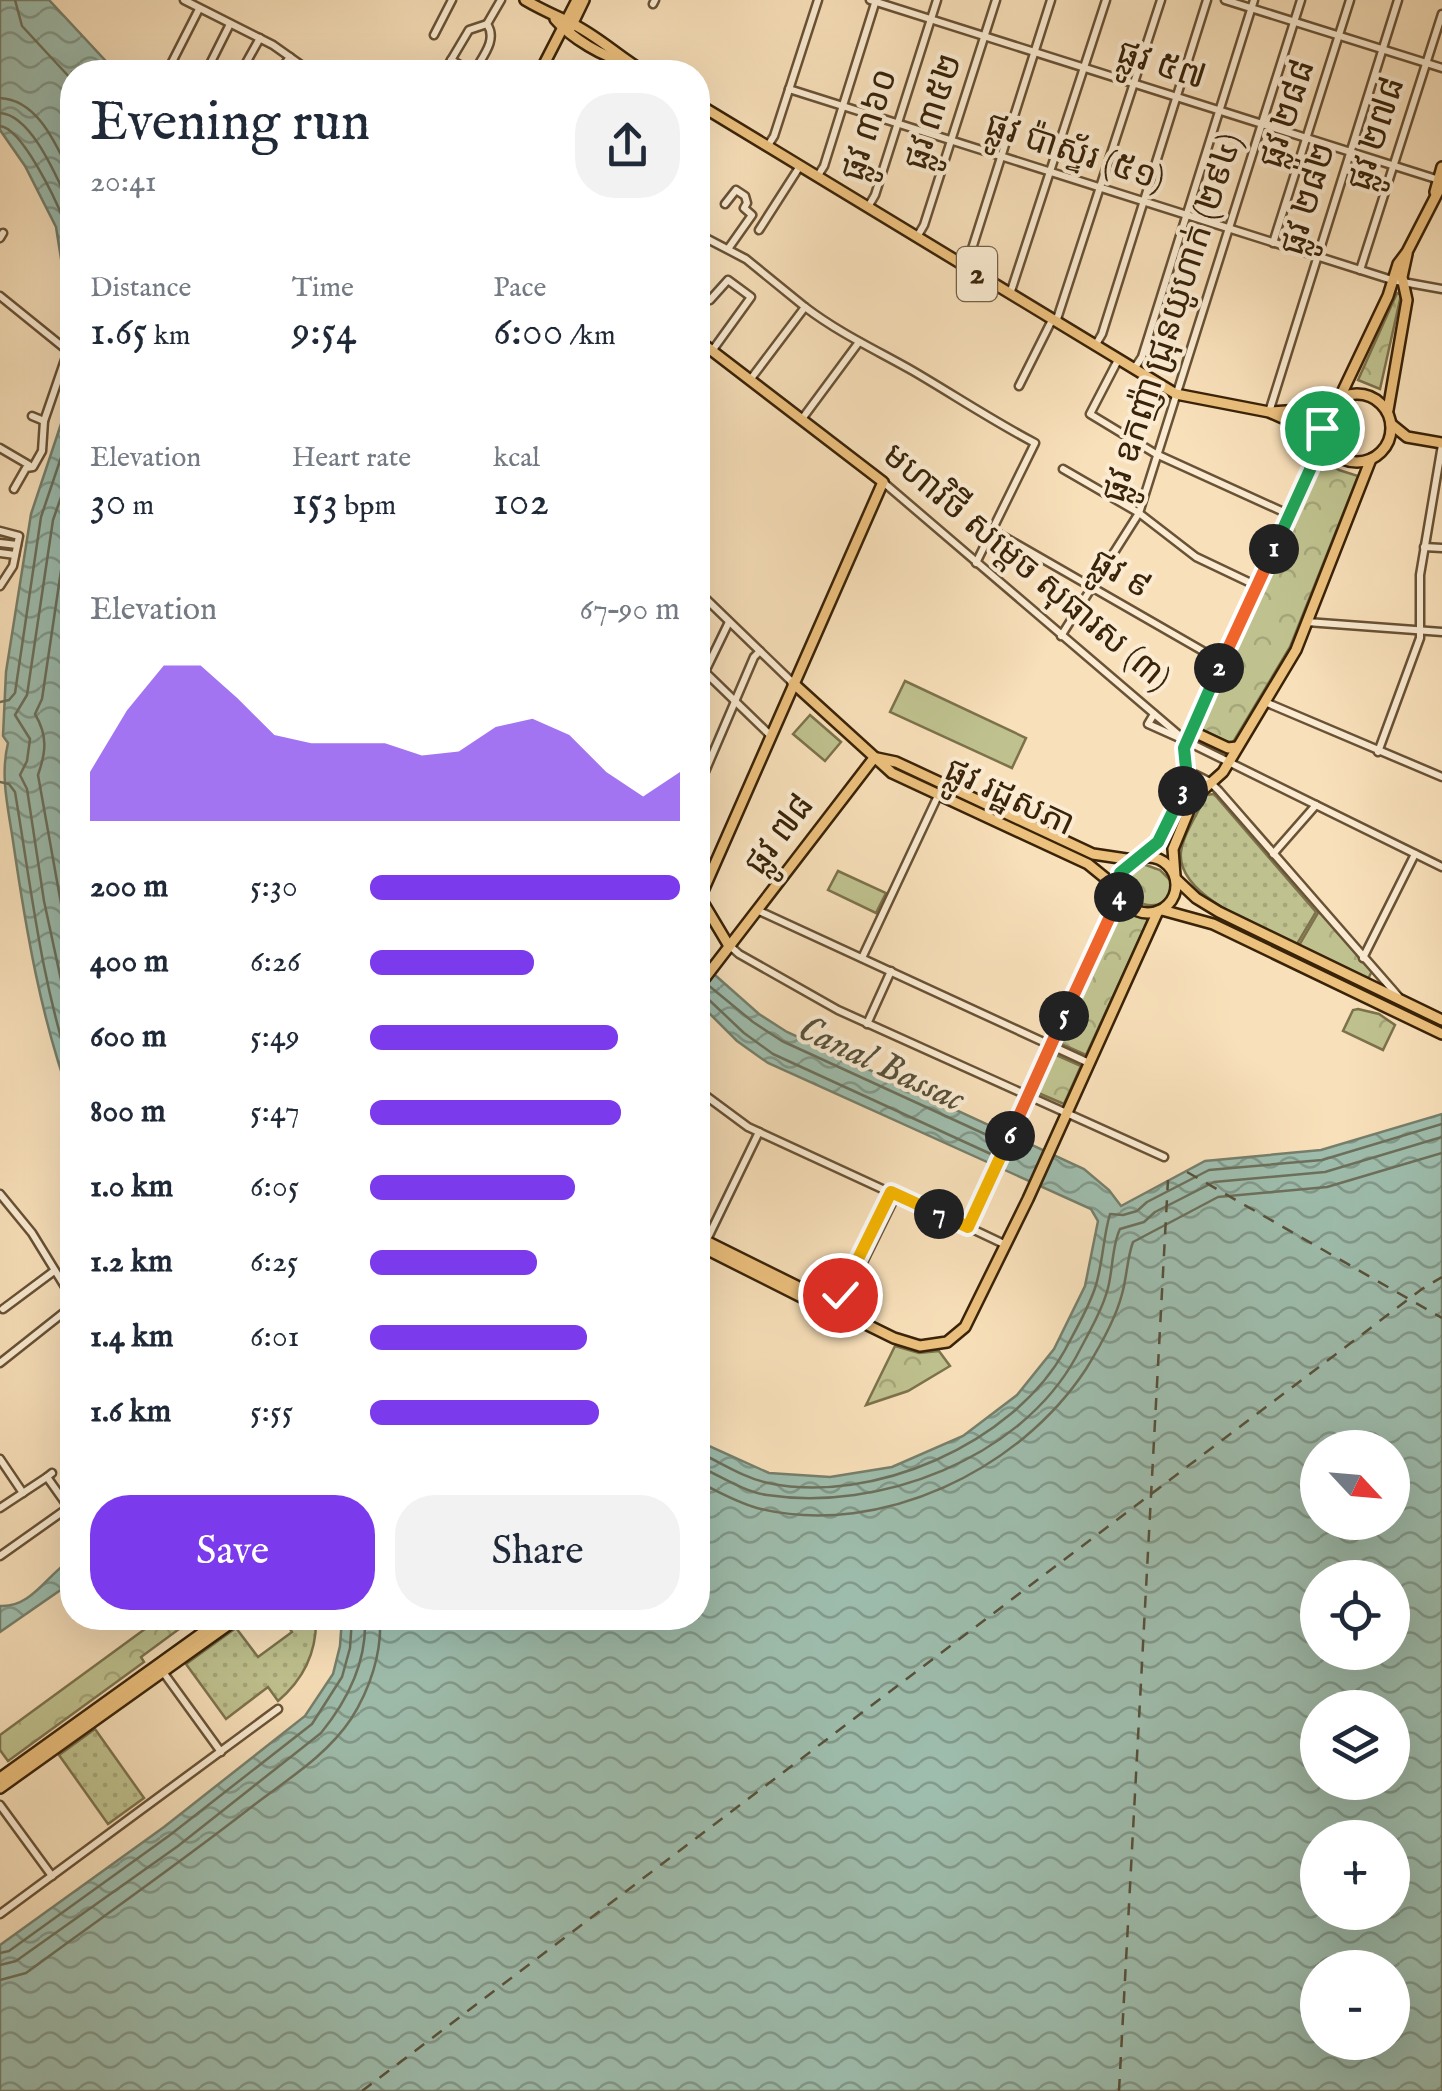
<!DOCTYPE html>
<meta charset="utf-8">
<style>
:root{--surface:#fff;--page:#f2f2f3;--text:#1f2937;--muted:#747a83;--accent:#7c3aed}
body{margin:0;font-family:"IM FELL English","Noto Sans Khmer",serif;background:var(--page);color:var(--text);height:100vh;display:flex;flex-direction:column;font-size:38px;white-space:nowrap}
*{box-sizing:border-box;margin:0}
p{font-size:32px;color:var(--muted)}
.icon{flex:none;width:55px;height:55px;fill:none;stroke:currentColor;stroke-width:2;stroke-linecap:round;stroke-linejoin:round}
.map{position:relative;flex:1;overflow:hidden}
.drawer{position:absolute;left:60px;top:60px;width:650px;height:1570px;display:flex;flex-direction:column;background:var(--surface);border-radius:40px;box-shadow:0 10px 40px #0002}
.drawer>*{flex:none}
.needle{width:65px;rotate:116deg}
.buttons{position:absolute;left:1300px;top:1430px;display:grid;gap:20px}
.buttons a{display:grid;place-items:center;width:110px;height:110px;border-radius:50%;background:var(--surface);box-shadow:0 10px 40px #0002;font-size:50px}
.pin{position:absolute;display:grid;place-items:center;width:85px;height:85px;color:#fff;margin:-42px;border:5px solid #fff;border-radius:50%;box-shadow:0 2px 10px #0007}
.km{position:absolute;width:50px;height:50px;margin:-25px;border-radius:50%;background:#222;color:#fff;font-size:28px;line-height:50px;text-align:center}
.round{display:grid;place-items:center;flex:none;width:105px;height:105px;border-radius:40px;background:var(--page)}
.summary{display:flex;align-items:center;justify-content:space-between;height:170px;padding:0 30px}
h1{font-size:55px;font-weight:600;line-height:75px}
.figures{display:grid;grid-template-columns:repeat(3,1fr);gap:15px;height:170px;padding:10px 30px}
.figures div{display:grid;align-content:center}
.figures b{font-size:42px;font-weight:600}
.figures small{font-size:28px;font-weight:400}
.figures p{font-size:28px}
.chart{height:280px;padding:20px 30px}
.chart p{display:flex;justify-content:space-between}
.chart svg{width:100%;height:180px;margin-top:10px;fill:var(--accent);opacity:.7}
.cta{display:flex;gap:20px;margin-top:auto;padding:20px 30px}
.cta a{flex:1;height:115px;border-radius:40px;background:var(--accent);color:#fff;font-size:40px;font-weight:600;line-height:115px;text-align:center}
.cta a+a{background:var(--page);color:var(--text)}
ul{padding:0 30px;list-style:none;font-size:32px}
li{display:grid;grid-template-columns:160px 120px 1fr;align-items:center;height:75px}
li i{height:25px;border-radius:12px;background:var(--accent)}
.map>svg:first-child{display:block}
.grass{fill:url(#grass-dots);stroke:#7c724c;stroke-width:2.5}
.forest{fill:url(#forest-crowns);stroke:#7c724c;stroke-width:2.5}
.pitch{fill:#bfc28f;stroke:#7c724c;stroke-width:2.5}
.water{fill:url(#water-waves);stroke:#767f6b;stroke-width:2.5;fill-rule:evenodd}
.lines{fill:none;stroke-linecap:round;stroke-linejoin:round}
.shore{stroke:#6c705b;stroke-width:2.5}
.ferry{stroke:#57513a;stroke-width:2.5;stroke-dasharray:12 10;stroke-linecap:butt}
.minor-casing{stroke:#695235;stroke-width:11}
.major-casing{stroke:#392309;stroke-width:14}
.minor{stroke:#faebd2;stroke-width:6}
.major{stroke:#ecc07d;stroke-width:9}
.split-1-casing{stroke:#fff;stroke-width:20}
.split-2-casing{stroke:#fff;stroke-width:20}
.split-3-casing{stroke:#fff;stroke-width:20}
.split-4-casing{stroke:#fff;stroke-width:20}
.split-5-casing{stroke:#fff;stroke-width:20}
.split-6-casing{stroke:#fff;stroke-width:20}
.split-7-casing{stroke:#fff;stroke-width:20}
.split-8-casing{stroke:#fff;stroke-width:20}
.split-9-casing{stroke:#fff;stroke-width:20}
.split-1{stroke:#22a559;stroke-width:12}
.split-2{stroke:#f0652b;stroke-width:12}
.split-3{stroke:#22a559;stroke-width:12}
.split-4{stroke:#22a559;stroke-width:12}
.split-5{stroke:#f0652b;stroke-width:12}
.split-6{stroke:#f0652b;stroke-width:12}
.split-7{stroke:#f5b400;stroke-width:12}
.split-8{stroke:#f5b400;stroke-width:12}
.split-9{stroke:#f5b400;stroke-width:12}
.labels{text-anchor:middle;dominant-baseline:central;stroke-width:8;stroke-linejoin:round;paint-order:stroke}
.shield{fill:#faebd2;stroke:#735f45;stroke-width:2.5}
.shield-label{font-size:32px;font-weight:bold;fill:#392309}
.street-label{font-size:35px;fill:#392309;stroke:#faebd2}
.water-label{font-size:38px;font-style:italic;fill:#57513a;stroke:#faebd2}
</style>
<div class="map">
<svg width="1442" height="2091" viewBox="0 0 1442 2091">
<defs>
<pattern id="grass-dots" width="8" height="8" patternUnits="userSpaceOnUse" patternTransform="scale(2.5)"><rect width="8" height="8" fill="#bfc28f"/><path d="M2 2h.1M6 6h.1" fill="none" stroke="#a5a67a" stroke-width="1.8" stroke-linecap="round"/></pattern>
<pattern id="forest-crowns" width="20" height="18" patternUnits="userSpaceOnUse" patternTransform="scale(2.5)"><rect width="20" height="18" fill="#bfc28f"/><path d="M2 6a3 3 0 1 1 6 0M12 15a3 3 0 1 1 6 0" fill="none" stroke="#a5a67a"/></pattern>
<pattern id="water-waves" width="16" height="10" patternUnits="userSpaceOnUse" patternTransform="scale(2.5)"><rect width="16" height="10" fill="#9ebdad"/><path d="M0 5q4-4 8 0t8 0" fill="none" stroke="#82998b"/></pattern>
</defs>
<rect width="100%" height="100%" fill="#f8e0ba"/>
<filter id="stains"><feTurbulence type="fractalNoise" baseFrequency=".002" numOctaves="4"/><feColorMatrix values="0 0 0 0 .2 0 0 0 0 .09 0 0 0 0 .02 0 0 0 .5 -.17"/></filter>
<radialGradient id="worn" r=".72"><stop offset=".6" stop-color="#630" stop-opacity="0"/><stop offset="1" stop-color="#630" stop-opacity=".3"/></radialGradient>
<g class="grass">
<path d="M1214,794L1316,912L1297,944C1265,929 1176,897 1181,852C1183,834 1199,812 1206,795Z"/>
<path d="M282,1618H316C317,1652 304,1679 278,1701L268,1687L226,1719L186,1664L236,1628L258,1657L292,1632Z"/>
<path d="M95,1729L144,1798L108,1824L59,1755Z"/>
</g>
<g class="forest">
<path d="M1397,293L1401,295L1380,389L1358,380Z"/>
<path d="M1324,460L1339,470L1358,476L1290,647L1232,744L1199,728Z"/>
<path d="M1143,864L1160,870L1171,881L1170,893L1163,903C1147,909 1134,902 1125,888L1126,873Z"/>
<path d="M1122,907L1130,914L1149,918L1086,1055L1059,1043Z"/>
<path d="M1319,911L1372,971L1368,979L1298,947Z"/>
<path d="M1358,1009L1379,1014L1395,1025L1383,1050L1343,1031L1353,1010Z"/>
<path d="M1054,1054L1081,1066L1064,1104L1036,1092Z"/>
<path d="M895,1346L919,1353L939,1351L950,1366L908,1391L866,1405Z"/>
<path d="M160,1618H194L141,1657L144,1662L8,1761L0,1750V1735Z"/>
</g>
<g class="pitch">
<path d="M905,681L1026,738L1012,768L890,712Z"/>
<path d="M810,715L841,742L825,761L793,734Z"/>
<path d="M838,871L886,893L876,913L828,890Z"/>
</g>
<g class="water">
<path d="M0,0H49L116,72H72V328L56,227L25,166L0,130Z"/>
<path d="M72,391V1103C41,1019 26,930 13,841C8,807 0,776 8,743L3,736L6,672L31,514Z"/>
<path d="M698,960L759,1014L787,1032L1084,1169L1109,1190L1121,1206L1205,1161L1321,1150L1442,1114V2091H0V1945L164,1827L305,1716L333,1674L340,1646L342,1618H698V1441L769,1473L830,1477L892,1467L963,1436L1017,1395L1054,1349L1085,1286L1098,1221L1091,1209L768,1063L737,1041L698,1002ZM1318,1448H1392V1522H1318ZM1318,1578H1392V1652H1318ZM1318,1708H1392V1782H1318ZM1318,1838H1392V1912H1318ZM1318,1968H1392V2042H1318Z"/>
<path d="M72,1559V1582L0,1632V1606C32,1608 48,1573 72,1559Z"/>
</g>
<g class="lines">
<g class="shore">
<path d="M15,0L22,26L72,80"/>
<path d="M0,98C39,100 57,147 72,177"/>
<path d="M0,113C33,115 59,183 72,210"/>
<path d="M0,126C22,128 56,200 64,221C71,238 70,259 72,276"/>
<path d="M72,466L53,520L27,695L15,715L30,739L27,761L20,775L27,789L44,901L72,1031"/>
<path d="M72,511L66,537L42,699L35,714C48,736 46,752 38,775L72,965"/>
<path d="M0,702L9,700L15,693L41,517L72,425"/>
<path d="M0,782L9,784L15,792C31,886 41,982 72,1073"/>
<path d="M708,985L753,1022L782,1041L1000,1141"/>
<path d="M698,996L707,998L744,1033L773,1054L993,1155"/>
<path d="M698,1452C720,1462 744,1478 768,1483C872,1505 1013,1444 1065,1350C1075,1331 1088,1309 1095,1288C1103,1264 1103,1237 1110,1214L1123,1215L1137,1211L1147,1202L1209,1170L1322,1160L1442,1124"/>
<path d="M698,1466C719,1475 744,1492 767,1495C879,1512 1020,1459 1076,1357C1087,1336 1102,1311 1108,1288C1113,1269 1112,1245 1120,1229L1144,1222L1155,1212L1214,1182L1325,1172L1442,1137"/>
<path d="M698,1482C718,1491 739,1504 761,1509C881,1537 1020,1470 1086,1369C1099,1348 1116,1318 1122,1294C1127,1277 1127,1258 1133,1242L1218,1197L1327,1187L1442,1153"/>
<path d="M0,1953L9,1951L170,1835L312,1724L342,1677L350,1648L352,1618"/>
<path d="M0,1965L16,1961L178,1846L321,1733C348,1700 367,1661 365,1618"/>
<path d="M0,1980L26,1973C102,1917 180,1863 254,1805C288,1779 327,1755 351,1719C370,1689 382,1653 380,1618"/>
</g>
<g class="ferry">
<path d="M1187,1172L1442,1318"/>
<path d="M362,2091L1422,1289L1442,1277"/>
<path d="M1119,2091L1168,1180"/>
</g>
<defs>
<g id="minor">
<path d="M184,0L273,45L311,72"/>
<path d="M870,0L1436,179"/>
<path d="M1225,0L1442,68"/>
<path d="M653,4L655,0"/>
<path d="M434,35L452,0"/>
<path d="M451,60L473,72"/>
<path d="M167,72L199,9"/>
<path d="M206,72L230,24"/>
<path d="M241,72L260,38"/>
<path d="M279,72L290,57"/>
<path d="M444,72L469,30L487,24"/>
<path d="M474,72C482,57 498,40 487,24L501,0"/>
<path d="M789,89L1392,280L1442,289"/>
<path d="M767,147L774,136L818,0"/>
<path d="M817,177L824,166L876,0"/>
<path d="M725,204L736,190L745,196L747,203L744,208L752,215L728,249"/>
<path d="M868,207L875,195L937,0"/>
<path d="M759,230L800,166"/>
<path d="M698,234L746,259L805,307"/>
<path d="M917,237L924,225L996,0"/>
<path d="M0,238L3,233"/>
<path d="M1273,243L1350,0"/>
<path d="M963,266L970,255L1051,0"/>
<path d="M1360,270L1442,14"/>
<path d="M1010,294L1106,0"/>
<path d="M0,296L68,351L44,421L42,451L33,467L26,468L14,489"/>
<path d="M710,300L728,280L751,297L712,351"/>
<path d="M1056,322L1161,0"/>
<path d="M1095,346L1102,334L1207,0"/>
<path d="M1118,360L1090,414L1156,454L1288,514"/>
<path d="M1134,369L1142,357L1254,0"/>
<path d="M750,380L805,307C839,333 876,350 913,371C954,395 993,421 1035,443L976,563"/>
<path d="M1019,386L1052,320"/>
<path d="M1269,412L1398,0"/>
<path d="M32,416L44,421"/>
<path d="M802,419L859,342"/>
<path d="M0,448L29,465"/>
<path d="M1063,469L1139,513L1196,557L1257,586"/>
<path d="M883,482L1186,741L1442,867"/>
<path d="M0,531L19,536L13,566L0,586"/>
<path d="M994,531L1222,662"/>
<path d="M0,543L17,545"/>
<path d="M1424,547L1442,548"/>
<path d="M0,553L15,555"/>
<path d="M698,606L704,597L793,683"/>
<path d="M1307,622L1442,632"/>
<path d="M1061,636L1139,513L1301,0"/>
<path d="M704,671L770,735"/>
<path d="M698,686L729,622"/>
<path d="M1265,702L1442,777"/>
<path d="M1154,714L1148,724L1186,741"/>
<path d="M1378,752L1420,638V575L1442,445"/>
<path d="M1186,770L1210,782L1219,791L1398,996"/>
<path d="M698,788L754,657L760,651"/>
<path d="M1273,854L1316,805"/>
<path d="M757,910L1089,1063"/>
<path d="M730,946L739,954L838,1010L1164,1157"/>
<path d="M862,958L943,785"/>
<path d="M1363,958L1415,854"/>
<path d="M867,1024L891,971"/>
<path d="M698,1090L748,1127L891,1193"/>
<path d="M0,1194L32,1233L72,1298"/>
<path d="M968,1227L1006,1245"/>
<path d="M698,1258L759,1132"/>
<path d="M3,1309L54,1271"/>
<path d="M839,1311L896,1195"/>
<path d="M0,1363L72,1306"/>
<path d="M0,1459L23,1493"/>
<path d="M52,1473L47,1477L69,1508"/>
<path d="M0,1508L47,1477"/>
<path d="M0,1556L72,1505"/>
<path d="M163,1672L221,1752"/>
<path d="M0,1805L52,1876"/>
<path d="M0,1914L278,1709"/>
</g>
<g id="major">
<path d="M525,0C540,9 554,15 569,22C597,35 619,57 645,72"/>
<path d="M555,19C571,38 604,58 629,63"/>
<path d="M570,29L584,0"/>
<path d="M540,72L577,0"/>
<path d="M698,104L1176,394L1269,412L1323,436"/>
<path d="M1435,192L1442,167"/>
<path d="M698,340L883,482L703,891L698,894L729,946"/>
<circle cx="1357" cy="428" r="34"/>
<path d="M1340,397L1388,296L1398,264L1407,252L1442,184"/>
<path d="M1388,410L1407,300L1402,277L1407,254"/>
<path d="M1271,412L1316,409L1330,404"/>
<path d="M1391,424L1407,437L1442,443"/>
<path d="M793,683L892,773L1088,864L1120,890"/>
<path d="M1193,725L1196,733L1228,748L1237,747"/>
<path d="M877,758L896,762L1093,854L1133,860"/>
<circle cx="1148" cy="885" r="28"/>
<path d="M1137,858C1161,842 1181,811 1186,782C1189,768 1181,756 1186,741L1323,438"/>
<path d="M1175,876L1173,849L1194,798L1223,772L1296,650L1371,459"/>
<path d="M1177,880L1196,898L1219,912L1442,1020"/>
<path d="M1162,910L1213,924L1442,1034"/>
<path d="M698,987L874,758"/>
<path d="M698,1237L831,1303L840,1295L891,1193L968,1227L1121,893"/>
<path d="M698,1245L827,1310L839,1311L894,1338L920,1346L947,1342L965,1327L1028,1199L1158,911"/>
<path d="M0,1778L223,1618"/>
<path d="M0,1788L238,1618"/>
</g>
</defs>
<use href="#minor" class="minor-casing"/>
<use href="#major" class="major-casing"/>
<use href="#minor" class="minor"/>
<use href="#major" class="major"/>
</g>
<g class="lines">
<defs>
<path id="split-1" d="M1274,549L1318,452L1324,438L1322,428"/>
<path id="split-2" d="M1219,668L1274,549"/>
<path id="split-3" d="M1183,791L1187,778L1184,748L1219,668"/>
<path id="split-4" d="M1119,897L1120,873L1158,842L1183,791"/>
<path id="split-5" d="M1064,1016L1119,897"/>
<path id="split-6" d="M1010,1136L1064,1016"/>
<path id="split-7" d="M939,1214L968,1227L1010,1136"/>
<path id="split-8" d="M856,1263L891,1192L939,1214"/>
<path id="split-9" d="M840,1295L856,1263"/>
</defs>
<use href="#split-1" class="split-1-casing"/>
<use href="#split-2" class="split-2-casing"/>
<use href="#split-3" class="split-3-casing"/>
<use href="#split-4" class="split-4-casing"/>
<use href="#split-5" class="split-5-casing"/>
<use href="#split-6" class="split-6-casing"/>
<use href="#split-7" class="split-7-casing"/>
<use href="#split-8" class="split-8-casing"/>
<use href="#split-9" class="split-9-casing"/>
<use href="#split-1" class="split-1"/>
<use href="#split-2" class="split-2"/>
<use href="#split-3" class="split-3"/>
<use href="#split-4" class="split-4"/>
<use href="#split-5" class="split-5"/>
<use href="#split-6" class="split-6"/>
<use href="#split-7" class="split-7"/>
<use href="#split-8" class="split-8"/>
<use href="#split-9" class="split-9"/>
</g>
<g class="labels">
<rect class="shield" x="957" y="247" width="40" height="54" rx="8"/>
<g class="shield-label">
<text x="977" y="274">2</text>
</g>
<g class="street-label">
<text transform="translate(1161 66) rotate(18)">ផ្លូវ ៥៧</text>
<text transform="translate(934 112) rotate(-72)">ផ្លូវ ៣៥២</text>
<text transform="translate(1288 114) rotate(-72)">ផ្លូវ ២៨៨</text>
<text transform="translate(870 125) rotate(-72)">ផ្លូវ ៣៦០</text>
<text transform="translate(1377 134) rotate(-72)">ផ្លូវ ២៧៨</text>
<text transform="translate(1075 153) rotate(18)">ផ្លូវ ប៉ាស្ទ័រ (៥១)</text>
<text transform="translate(1309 199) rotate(-73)">ផ្លូវ ២៨២</text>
<text transform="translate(1173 318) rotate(-72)">ផ្លូវ ឧកញ៉ា ជ្រុនយូហាក់ (២៩៤)</text>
<text transform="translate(1026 568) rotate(40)">មហាវិថី សម្តេច សុធារស (៣)</text>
<text transform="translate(1120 575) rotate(30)">ផ្លូវ ៩</text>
<text transform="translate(1009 798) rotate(25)">ផ្លូវ រដ្ឋសភា</text>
<text transform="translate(780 835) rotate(-53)">ផ្លូវ ៧៨</text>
</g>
<g class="water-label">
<text transform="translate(881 1065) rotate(25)">Canal Bassac</text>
</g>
</g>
<rect width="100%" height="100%" filter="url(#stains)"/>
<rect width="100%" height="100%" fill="url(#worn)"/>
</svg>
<div class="buttons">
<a><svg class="needle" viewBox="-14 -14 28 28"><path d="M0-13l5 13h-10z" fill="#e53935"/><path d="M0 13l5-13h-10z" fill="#747a83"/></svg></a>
<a><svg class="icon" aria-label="locate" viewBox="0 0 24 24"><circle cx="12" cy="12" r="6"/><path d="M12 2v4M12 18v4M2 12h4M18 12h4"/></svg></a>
<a><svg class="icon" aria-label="layers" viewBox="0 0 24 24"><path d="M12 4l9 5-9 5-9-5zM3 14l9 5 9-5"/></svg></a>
<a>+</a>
<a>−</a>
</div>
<div class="pin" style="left:1322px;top:428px;background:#1e9e55"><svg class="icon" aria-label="arrive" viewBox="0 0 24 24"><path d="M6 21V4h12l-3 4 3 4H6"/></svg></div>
<div class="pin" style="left:840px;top:1295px;background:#d93025"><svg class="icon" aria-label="check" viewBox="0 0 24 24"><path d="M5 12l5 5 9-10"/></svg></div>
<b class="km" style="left:1274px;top:549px">1</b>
<b class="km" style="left:1219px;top:668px">2</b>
<b class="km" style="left:1183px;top:791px">3</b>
<b class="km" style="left:1119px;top:897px">4</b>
<b class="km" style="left:1064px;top:1016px">5</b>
<b class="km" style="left:1010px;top:1136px">6</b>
<b class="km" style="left:939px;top:1214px">7</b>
<section class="drawer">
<div class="summary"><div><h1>Evening run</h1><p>20:41</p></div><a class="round"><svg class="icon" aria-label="share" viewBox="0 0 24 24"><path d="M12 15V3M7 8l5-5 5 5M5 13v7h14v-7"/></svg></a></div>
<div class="figures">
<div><p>Distance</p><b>1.65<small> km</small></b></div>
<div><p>Time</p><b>9:54</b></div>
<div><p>Pace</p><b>6:00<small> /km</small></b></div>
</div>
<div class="figures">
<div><p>Elevation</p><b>30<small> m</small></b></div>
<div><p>Heart rate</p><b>153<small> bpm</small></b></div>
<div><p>kcal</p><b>102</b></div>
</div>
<div class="chart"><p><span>Elevation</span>67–90 m</p>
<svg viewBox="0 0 160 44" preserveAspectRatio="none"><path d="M0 44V32L10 17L20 6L30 6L40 14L50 23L60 25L70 25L80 25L90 28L100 27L110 21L120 19L130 23L140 32L150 38L160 32V44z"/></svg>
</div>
<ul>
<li><b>200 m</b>5:30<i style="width:100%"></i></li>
<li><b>400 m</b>6:26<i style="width:53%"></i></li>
<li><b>600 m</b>5:49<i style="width:80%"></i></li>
<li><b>800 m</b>5:47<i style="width:81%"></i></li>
<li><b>1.0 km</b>6:05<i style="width:66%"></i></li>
<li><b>1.2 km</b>6:25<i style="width:54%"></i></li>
<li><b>1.4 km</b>6:01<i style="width:70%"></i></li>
<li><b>1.6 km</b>5:55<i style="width:74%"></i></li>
</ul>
<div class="cta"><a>Save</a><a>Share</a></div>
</section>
</div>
